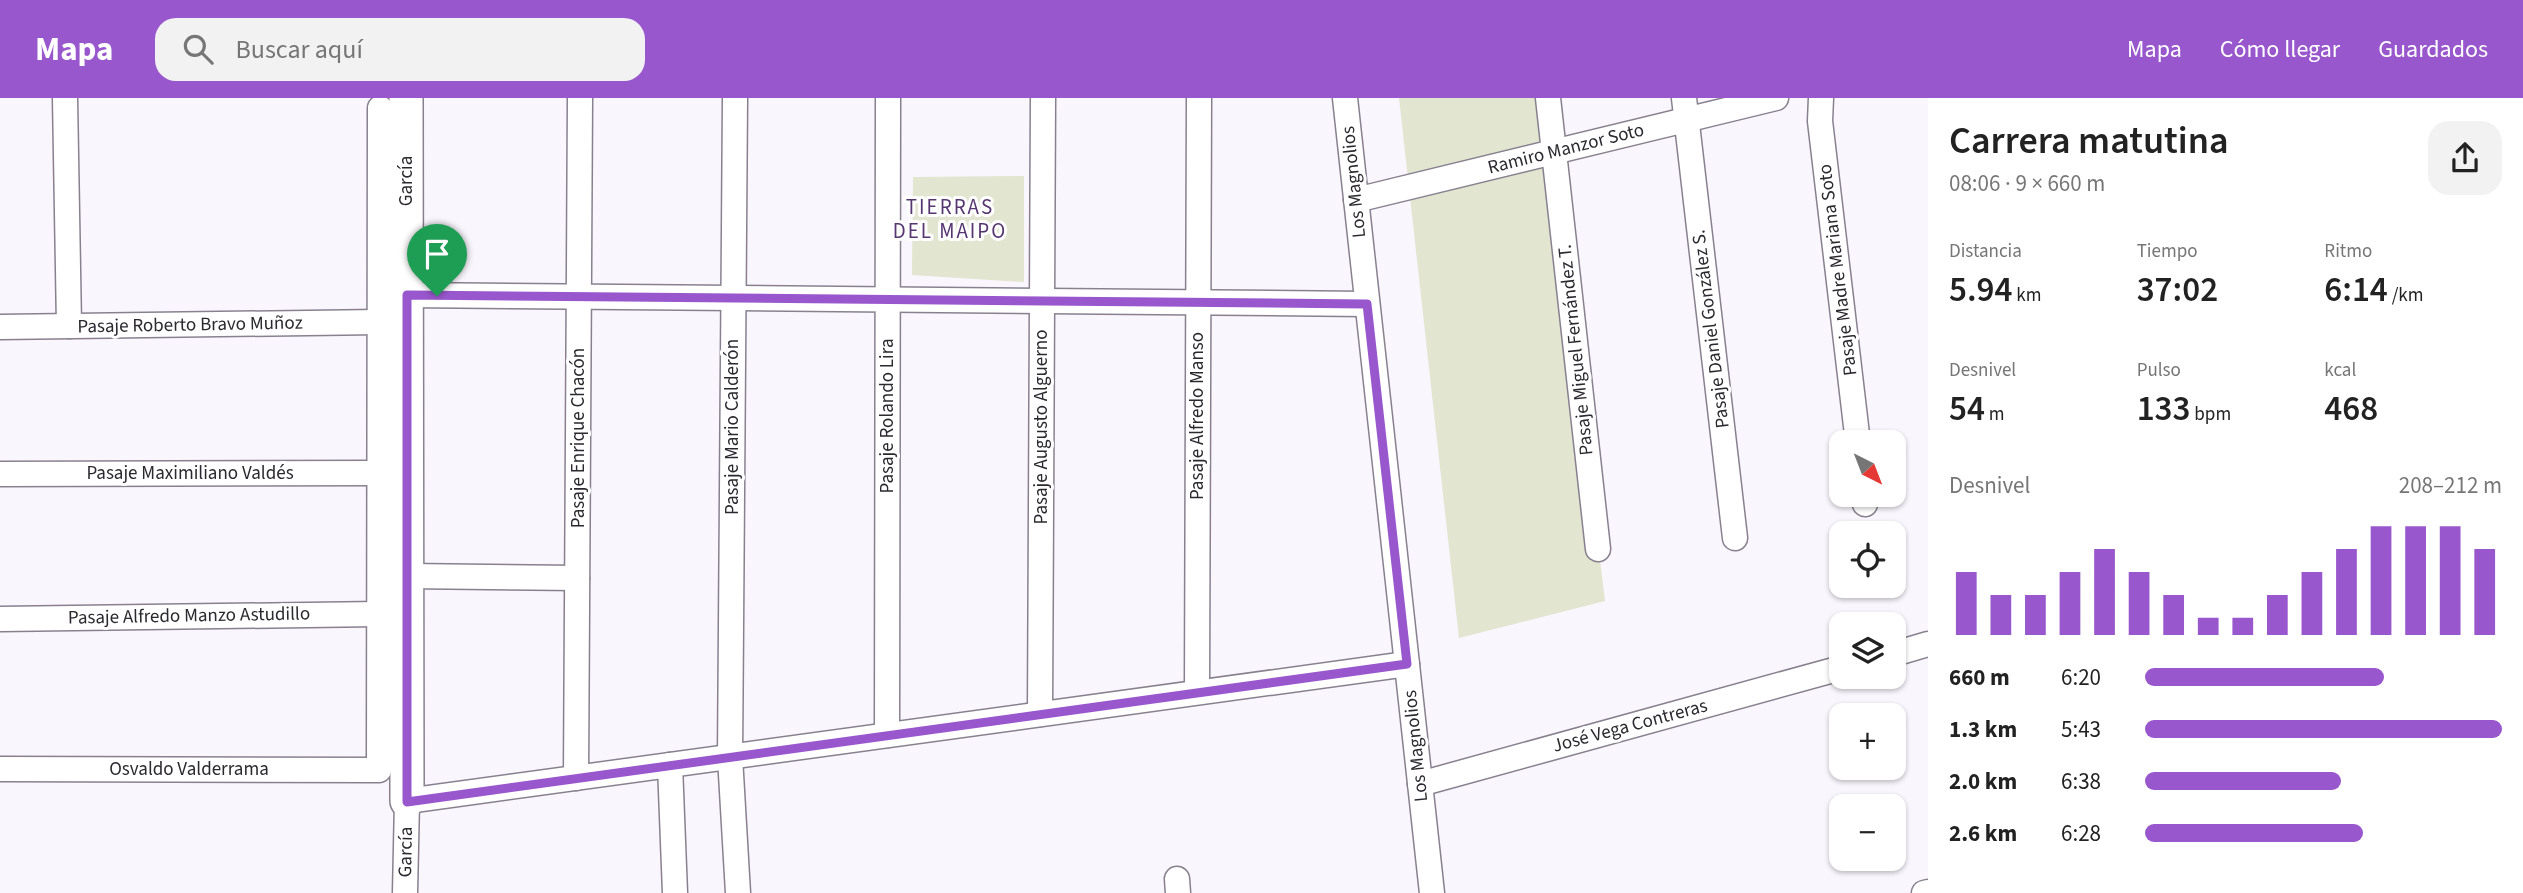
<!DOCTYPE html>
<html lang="es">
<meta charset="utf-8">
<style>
:root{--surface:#fff;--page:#f2f2f2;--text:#222;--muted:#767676;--accent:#9957cd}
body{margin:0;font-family:"Source Sans 3",sans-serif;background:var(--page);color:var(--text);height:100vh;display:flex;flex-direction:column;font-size:26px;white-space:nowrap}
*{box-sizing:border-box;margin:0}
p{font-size:23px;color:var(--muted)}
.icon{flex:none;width:38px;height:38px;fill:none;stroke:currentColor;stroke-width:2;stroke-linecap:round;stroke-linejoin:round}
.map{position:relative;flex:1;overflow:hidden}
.drawer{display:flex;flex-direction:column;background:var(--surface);width:595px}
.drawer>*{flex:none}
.needle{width:46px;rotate:138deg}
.tools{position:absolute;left:1829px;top:332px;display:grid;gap:14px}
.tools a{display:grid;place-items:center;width:77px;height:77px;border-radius:14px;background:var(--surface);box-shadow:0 2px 5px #0004;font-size:35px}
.pin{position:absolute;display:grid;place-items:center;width:60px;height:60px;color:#fff;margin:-72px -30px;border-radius:50% 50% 50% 0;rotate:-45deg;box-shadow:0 0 7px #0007}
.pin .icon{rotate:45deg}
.round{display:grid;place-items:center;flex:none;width:74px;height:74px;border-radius:21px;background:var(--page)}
.summary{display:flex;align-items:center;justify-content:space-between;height:119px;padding:0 21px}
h1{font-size:38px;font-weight:600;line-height:52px}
.stats{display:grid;grid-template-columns:repeat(3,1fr);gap:10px;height:119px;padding:7px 21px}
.stats div{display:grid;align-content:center}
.stats b{font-size:35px;font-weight:600}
.stats small{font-size:19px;font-weight:400}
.stats p{font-size:19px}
.chart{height:196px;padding:14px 21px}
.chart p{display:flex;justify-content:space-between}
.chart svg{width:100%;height:126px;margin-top:7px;stroke:var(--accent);stroke-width:6}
ul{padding:0 21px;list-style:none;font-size:23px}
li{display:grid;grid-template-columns:112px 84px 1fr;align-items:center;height:52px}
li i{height:18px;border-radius:9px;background:var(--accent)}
header{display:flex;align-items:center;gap:42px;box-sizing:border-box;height:98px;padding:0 35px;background:var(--accent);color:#fff}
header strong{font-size:33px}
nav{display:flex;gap:38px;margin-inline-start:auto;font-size:24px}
.search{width:490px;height:63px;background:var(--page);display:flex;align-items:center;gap:18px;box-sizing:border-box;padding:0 24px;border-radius:21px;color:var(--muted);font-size:26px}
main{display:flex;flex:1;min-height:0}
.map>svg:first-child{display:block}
.green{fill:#e2e5d0}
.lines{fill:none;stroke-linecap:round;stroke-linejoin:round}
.street-casing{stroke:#88808f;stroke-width:27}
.secondary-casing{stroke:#88808f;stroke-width:36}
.street{stroke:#fff;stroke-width:24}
.secondary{stroke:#fff;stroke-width:33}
.route-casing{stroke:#fff;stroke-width:14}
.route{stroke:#9957cd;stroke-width:9}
.labels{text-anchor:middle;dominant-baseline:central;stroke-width:6;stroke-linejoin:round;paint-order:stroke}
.street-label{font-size:19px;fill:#2c282f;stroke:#fff}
.neighbourhood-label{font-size:21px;letter-spacing:2px;fill:#563670;stroke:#fff}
</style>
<header>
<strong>Mapa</strong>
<div class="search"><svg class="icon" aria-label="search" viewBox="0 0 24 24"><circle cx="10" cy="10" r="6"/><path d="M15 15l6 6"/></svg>Buscar aquí</div>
<nav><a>Mapa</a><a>Cómo llegar</a><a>Guardados</a></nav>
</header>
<main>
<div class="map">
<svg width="1928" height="795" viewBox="0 0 1928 795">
<rect width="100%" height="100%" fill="#f9f6fd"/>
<g class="green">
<path d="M1399,0H1544L1605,503L1459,540Z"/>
<path d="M1024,78V184L912,177L913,79Z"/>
</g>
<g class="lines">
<defs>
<g id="street">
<path d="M65,0L69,228"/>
<path d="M735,0L730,659L738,795"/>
<path d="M1345,0L1432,795"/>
<path d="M1548,0L1598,451"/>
<path d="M1684,0L1735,440"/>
<path d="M1821,0L1820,23L1858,345"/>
<path d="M1356,102L1776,0"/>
<path d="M407,197L1367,206"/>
<path d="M0,229L379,224"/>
<path d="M0,376L379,375"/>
<path d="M1864,397L1865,406"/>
<path d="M407,478L577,480"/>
<path d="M0,521L379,516"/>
<path d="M1894,556L1928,546"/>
<path d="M1197,594L1199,0"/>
<path d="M1040,616L1043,0"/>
<path d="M887,637L888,0"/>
<path d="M670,667L675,795"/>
<path d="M0,671L379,672L380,10"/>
<path d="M576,680L580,0"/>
<path d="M1420,686L1841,570"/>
<path d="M1177,781L1178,795"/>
<path d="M405,795L407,703L1407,566"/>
<path d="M1924,795L1928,794"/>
</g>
<path id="secondary" d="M406,0L407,703"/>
</defs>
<use href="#street" class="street-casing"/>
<use href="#secondary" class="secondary-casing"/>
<use href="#street" class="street"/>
<use href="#secondary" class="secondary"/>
</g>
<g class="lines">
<defs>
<path id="route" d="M407,197L1367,206L1407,566L407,704Z"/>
</defs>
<use href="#route" class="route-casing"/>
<use href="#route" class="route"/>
</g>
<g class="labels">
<g class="street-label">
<text transform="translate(1566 51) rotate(-14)">Ramiro Manzor Soto</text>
<text transform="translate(406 83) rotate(-90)">García</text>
<text transform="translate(1354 84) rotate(-96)">Los Magnolios</text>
<text transform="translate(1838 172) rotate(-97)">Pasaje Madre Mariana Soto</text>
<text transform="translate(190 227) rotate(-1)">Pasaje Roberto Bravo Muñoz</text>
<text transform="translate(1711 231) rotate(-97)">Pasaje Daniel González S.</text>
<text transform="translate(1576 252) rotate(-96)">Pasaje Miguel Fernández T.</text>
<text transform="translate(887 318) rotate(-90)">Pasaje Rolando Lira</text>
<text transform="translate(1197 318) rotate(-90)">Pasaje Alfredo Manso</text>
<text transform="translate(732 329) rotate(-90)">Pasaje Mario Calderón</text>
<text transform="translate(1041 329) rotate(-90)">Pasaje Augusto Alguerno</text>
<text transform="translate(578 340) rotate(-90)">Pasaje Enrique Chacón</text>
<text x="190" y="375">Pasaje Maximiliano Valdés</text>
<text transform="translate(189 518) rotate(-1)">Pasaje Alfredo Manzo Astudillo</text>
<text transform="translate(1630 628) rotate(-15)">José Vega Contreras</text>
<text transform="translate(1416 648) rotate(-96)">Los Magnolios</text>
<text x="189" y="671">Osvaldo Valderrama</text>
<text transform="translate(406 754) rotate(-89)">García</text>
</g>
<g class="neighbourhood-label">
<text x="950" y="109">TIERRAS<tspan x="950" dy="24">DEL MAIPO</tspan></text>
</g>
</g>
</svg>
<div class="tools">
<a><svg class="needle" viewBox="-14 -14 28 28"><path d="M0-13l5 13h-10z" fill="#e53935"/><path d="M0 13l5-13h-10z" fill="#767676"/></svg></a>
<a><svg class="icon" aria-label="locate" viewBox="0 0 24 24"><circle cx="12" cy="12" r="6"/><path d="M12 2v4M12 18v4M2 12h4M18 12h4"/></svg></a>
<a><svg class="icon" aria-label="layers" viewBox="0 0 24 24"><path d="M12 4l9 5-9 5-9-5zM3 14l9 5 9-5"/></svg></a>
<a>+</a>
<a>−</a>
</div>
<div class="pin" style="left:437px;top:198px;background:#1e9e55"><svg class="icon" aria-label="arrive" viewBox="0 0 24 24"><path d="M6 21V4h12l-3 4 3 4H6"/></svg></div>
</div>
<section class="drawer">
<div class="summary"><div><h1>Carrera matutina</h1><p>08:06 · 9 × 660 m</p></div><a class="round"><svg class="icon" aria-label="share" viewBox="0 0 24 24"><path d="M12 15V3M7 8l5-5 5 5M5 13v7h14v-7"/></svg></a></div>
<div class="stats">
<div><p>Distancia</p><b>5.94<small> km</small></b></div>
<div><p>Tiempo</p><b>37:02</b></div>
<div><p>Ritmo</p><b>6:14<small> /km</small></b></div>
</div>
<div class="stats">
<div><p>Desnivel</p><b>54<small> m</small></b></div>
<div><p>Pulso</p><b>133<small> bpm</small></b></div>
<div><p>kcal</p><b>468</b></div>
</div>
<div class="chart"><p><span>Desnivel</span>208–212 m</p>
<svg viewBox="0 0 160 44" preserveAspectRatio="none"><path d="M5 44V22M15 44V30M25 44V30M35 44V22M45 44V14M55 44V22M65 44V30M75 44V38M85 44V38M95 44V30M105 44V22M115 44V14M125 44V6M135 44V6M145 44V6M155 44V14"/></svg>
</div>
<ul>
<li><b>660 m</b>6:20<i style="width:67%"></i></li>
<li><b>1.3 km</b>5:43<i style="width:100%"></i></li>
<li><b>2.0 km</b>6:38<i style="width:55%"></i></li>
<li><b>2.6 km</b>6:28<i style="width:61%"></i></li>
</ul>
</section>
</main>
